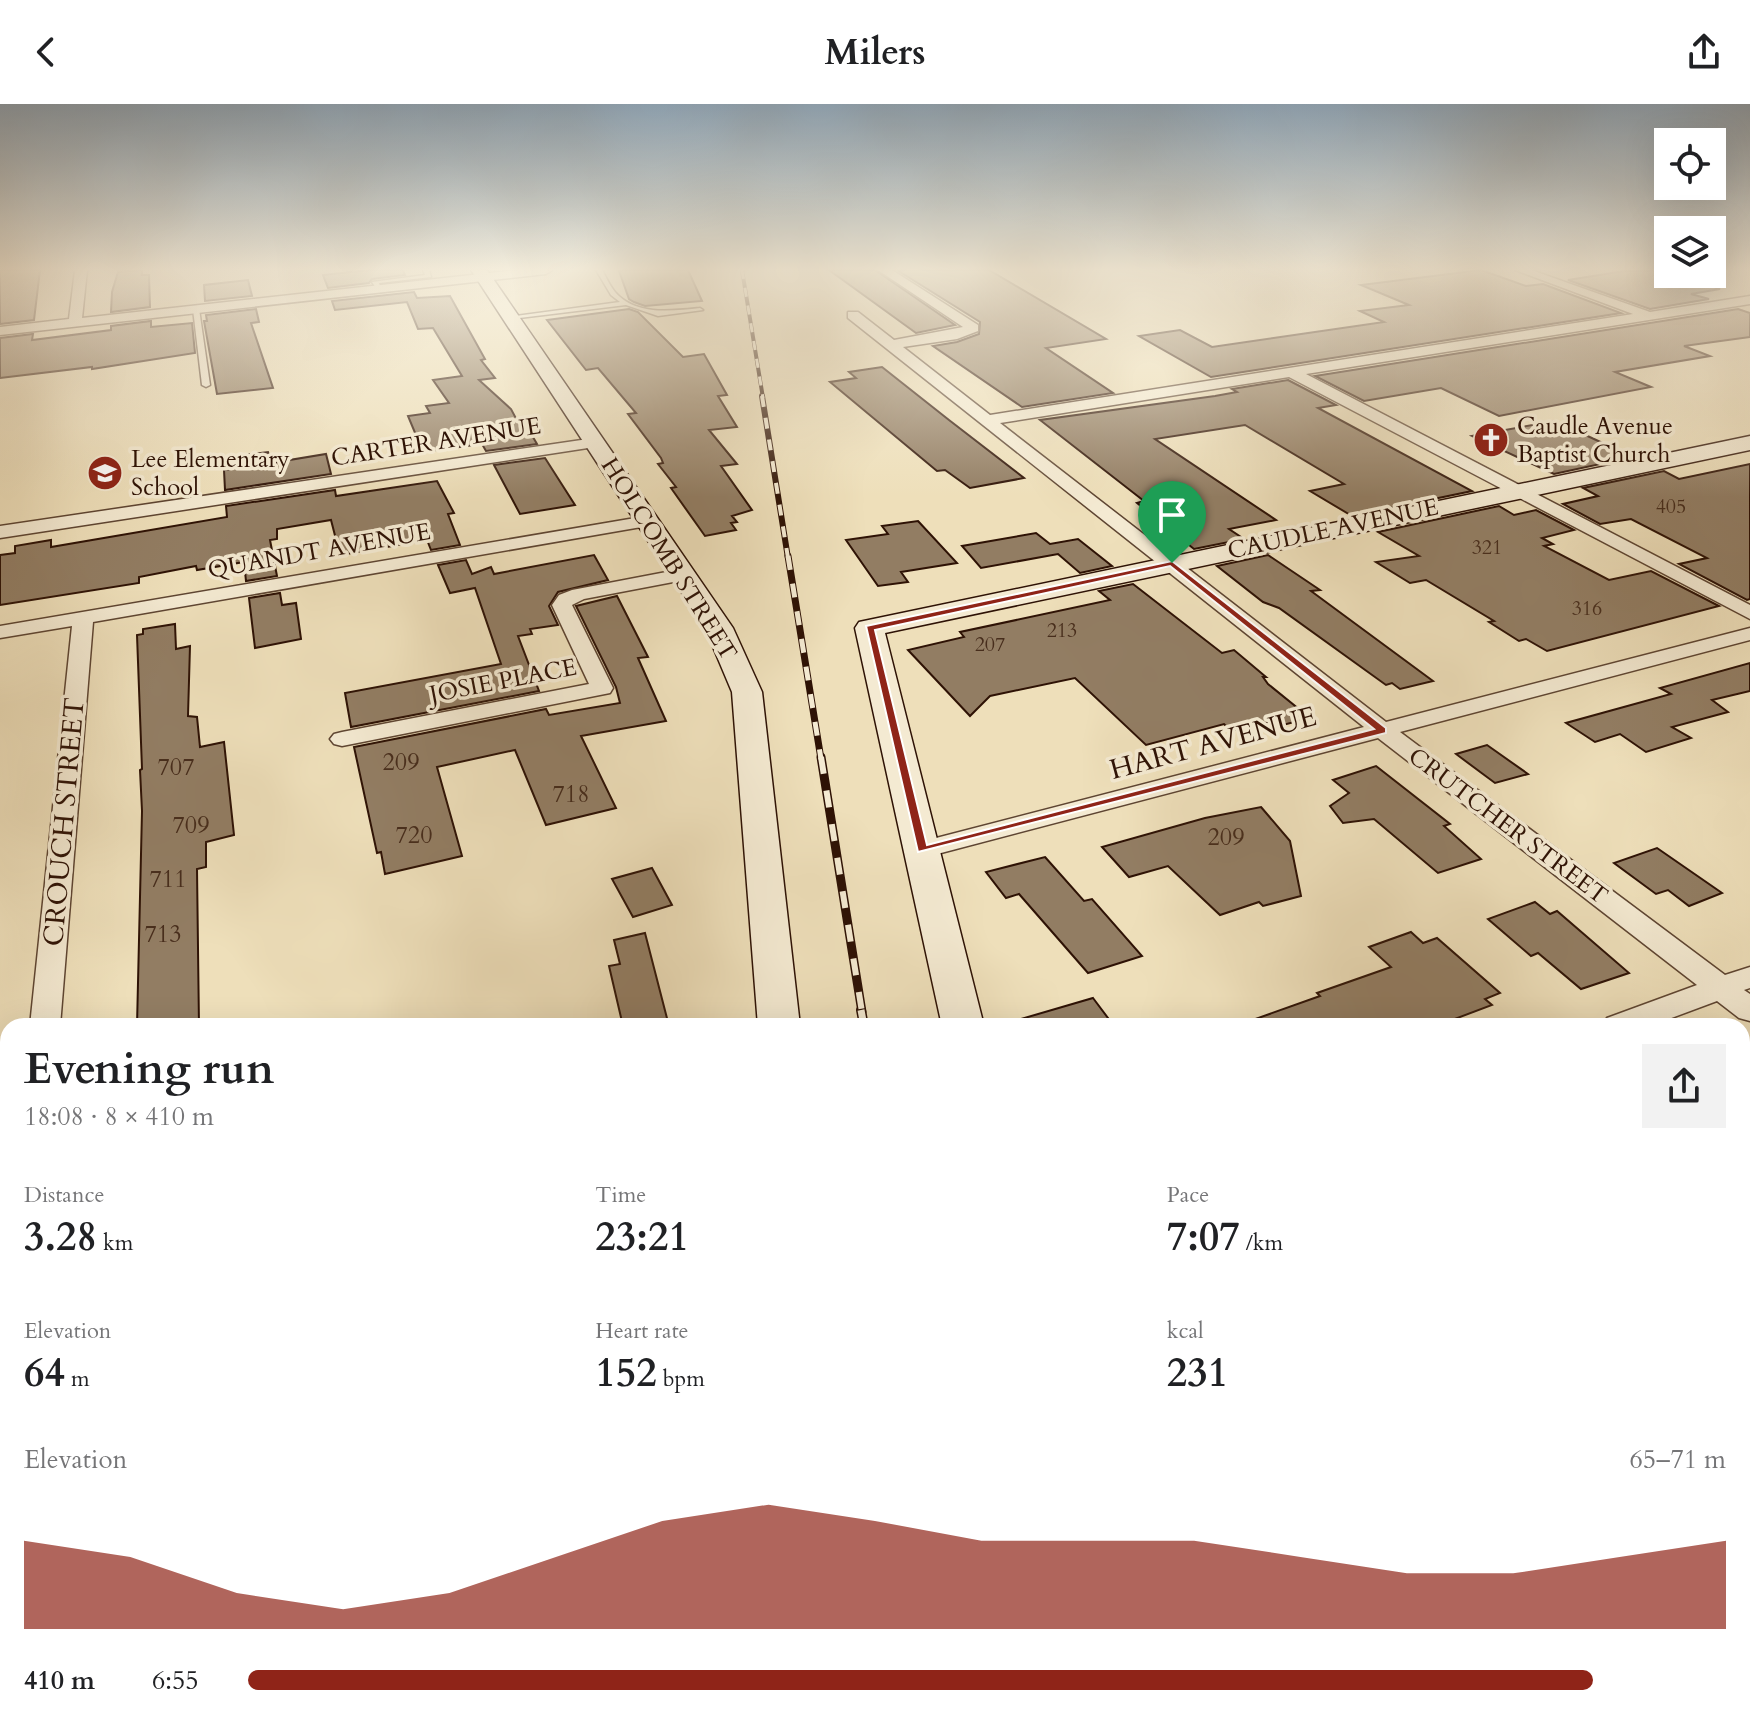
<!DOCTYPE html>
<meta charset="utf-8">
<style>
:root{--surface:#fff;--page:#f2f2f2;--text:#202124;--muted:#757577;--accent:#8f2418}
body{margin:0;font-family:Cardo,serif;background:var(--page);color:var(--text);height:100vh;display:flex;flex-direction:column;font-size:30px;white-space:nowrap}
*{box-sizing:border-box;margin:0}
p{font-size:26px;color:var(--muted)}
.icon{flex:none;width:44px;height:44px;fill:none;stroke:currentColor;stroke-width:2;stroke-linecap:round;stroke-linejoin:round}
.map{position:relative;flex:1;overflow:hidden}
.side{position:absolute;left:0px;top:914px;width:1750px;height:710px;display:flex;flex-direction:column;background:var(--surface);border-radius:24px 24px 0 0;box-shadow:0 8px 32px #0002}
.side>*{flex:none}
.tools{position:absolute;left:1654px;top:24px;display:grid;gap:16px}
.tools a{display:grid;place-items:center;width:72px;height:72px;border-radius:0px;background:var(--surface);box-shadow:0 8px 32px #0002;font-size:40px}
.pin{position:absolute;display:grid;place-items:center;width:68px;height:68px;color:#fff;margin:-82px -34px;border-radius:50% 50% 50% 0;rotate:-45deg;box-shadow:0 0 8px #0007}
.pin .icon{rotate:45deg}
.round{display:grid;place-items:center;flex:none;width:84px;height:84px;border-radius:0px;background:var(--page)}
.overview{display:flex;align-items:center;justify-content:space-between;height:136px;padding:0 24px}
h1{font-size:44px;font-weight:600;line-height:60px}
.figures{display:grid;grid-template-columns:repeat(3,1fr);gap:12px;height:136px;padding:8px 24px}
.figures div{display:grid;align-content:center}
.figures b{font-size:40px;font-weight:600}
.figures small{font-size:22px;font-weight:400}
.figures p{font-size:22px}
.chart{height:224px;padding:16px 24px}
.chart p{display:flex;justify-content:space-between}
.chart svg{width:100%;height:144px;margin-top:8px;fill:var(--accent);opacity:.7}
ul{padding:0 24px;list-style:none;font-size:26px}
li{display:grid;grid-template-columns:128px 96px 1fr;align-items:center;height:60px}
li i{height:20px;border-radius:10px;background:var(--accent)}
header{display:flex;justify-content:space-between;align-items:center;height:104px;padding:0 24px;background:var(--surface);font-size:36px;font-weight:600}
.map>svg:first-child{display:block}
.building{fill:#927d63;stroke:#2e1205;stroke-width:2}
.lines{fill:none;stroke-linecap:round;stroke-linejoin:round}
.lane-casing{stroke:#5e4532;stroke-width:3}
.street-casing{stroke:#5e4532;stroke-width:3}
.secondary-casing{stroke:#2e1205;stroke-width:3}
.lane{fill:#f4ead2;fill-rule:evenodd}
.street{fill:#f4ead2;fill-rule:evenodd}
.secondary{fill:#f4ead2;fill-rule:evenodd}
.rail-far5-casing{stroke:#2e1205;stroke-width:4}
.rail-far4-casing{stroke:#2e1205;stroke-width:6}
.rail-far3-casing{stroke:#2e1205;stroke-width:7}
.rail-far2-casing{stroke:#2e1205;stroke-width:9}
.rail-far1-casing{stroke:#2e1205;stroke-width:10}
.rail-casing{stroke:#2e1205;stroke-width:12}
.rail-far5{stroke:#f4ead2;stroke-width:3;stroke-dasharray:9;stroke-linecap:butt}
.rail-far4{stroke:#f4ead2;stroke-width:4;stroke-dasharray:11;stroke-linecap:butt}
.rail-far3{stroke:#f4ead2;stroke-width:5;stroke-dasharray:14;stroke-linecap:butt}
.rail-far2{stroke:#f4ead2;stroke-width:6;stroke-dasharray:17;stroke-linecap:butt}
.rail-far1{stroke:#f4ead2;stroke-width:7;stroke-dasharray:22;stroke-linecap:butt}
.rail{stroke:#f4ead2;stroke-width:9;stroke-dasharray:27;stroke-linecap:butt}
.route{fill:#8f2418;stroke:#fff;stroke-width:2;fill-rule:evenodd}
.labels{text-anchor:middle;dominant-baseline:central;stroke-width:7;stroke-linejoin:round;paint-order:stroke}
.far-number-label{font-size:20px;fill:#472d1c}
.far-poi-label{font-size:24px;fill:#2e1205;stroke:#f4ead2;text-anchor:start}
.far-street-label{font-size:24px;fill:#2e1205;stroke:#f4ead2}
.number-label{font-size:24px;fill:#472d1c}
.street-label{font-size:28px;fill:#2e1205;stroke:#f4ead2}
</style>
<header><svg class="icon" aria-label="back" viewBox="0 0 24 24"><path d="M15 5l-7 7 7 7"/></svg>Milers<svg class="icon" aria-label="share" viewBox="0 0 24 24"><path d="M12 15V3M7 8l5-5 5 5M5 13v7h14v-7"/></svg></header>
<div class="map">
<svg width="1750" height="1623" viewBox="0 0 1750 1623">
<rect width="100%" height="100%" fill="#eedfba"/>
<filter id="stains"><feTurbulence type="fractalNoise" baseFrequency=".0025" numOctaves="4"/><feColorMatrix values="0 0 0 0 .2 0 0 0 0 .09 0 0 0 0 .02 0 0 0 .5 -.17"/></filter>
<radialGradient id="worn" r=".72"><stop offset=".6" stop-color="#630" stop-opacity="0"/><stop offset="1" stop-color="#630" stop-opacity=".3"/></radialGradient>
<g class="building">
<path d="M0,166H40L34,216L0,220Z"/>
<path d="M142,166V171H149L150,203L111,208L112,188L118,168Z"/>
<path d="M368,166H403L405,171L372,175L369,179L328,184L323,171Z"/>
<path d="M622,166H688L702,197L645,202L634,198L629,195L619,167Z"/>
<path d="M829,166H875L955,221L916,229Z"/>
<path d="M897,166H989L1106,235L1046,244L1113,289L1022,303L933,242L957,238L979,230L980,218Z"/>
<path d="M1481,166L1526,182L1543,180L1621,209L1211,273L1139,232L1180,226L1212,243L1384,218L1360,207L1409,201L1361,181Z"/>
<path d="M1660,166L1720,185L1691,190L1709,195L1650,205L1568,176L1624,167Z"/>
<path d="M248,176L252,192L205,197L204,181Z"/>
<path d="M414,188L417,194L450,192L485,255L481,256L495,274L479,276L511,305L520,322L526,321L537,340L486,347L482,340L423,348L408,312L430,309L426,302L449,299L433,276L462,272L433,224L418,225L407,198L335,206L332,197Z"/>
<path d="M256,205L259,218L251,219L273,284L217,290L204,217H207L206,211Z"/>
<path d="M629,205L638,208L683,253L704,250L727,291L718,292L737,323L709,326L737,360L721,362L752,406L732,412L737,418L731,419L736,426L705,432L671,384L676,383L658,360L663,359L661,354L628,310L636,309L598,264L586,266L547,216Z"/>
<path d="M1738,205L1750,209V233L1684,242L1710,252L1615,268L1651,283L1499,312L1441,284L1364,297L1315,272Z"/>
<path d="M151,217V223L192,219L195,249L92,265V263L0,274V234L33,230L32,236L111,226V222Z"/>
<path d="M882,263L949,316L1024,374L970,384L945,366L937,367L830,278L856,274L849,268Z"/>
<path d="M1288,276L1336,301L1318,304L1472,387L1352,412L1310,387L1344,380L1245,321L1155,335L1276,416L1229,425L1244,435L1194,445L1137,399L1144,397L1040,316L1215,292L1237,288L1232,285Z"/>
<path d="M1555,317L1633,353L1554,370L1472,332Z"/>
<path d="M268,348L271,359L326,350L331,370L225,386L224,366L246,363L243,351Z"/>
<path d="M545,354L575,401L520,410L494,361Z"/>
<path d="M1750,360V495L1747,496L1679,460L1707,454L1631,415L1600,420L1563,400L1598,392L1583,384L1664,367L1679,375Z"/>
<path d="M437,377L454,409L448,410L460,441L431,446L427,436L340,451L331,416L277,425V435L270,436L277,472L246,477L244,458L197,466L196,462L139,473V479L0,501V451L15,449V442L51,436V443L227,413L226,402L335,386L336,392Z"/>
<path d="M1499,402L1514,411L1536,406L1574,426L1542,434L1553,440L1544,442L1609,476L1651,467L1719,502L1547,547L1526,535L1519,537L1489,518L1494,517L1426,476L1410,479L1376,458L1419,452L1378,428Z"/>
<path d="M918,417L957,459L901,468L908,478L878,482L846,436L888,430L882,422Z"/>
<path d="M1036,429L1050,440L1078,435L1112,462L1080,469L1058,450L981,464L962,442Z"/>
<path d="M594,451L608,476L558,488L549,502L558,521L530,525L532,530L518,532L539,587L351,623L345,589L501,560L475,484L450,489L438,461L466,456L472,470L491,463L494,470Z"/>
<path d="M1268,451L1320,486L1311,487L1433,577L1400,585L1392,579L1386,581L1279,504L1263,498L1217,462Z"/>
<path d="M1133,480L1222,549L1234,546L1266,573H1263L1268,580L1310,614L1279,622L1273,617L1231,627L1224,620L1146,641L1075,574L990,592L970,612L908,546L964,533L960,528L1110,496L1099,487Z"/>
<path d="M280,489L282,501L296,499L301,535L255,544L249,494Z"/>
<path d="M617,492L648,553L638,554L666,617L581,632L616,704L546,721L515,646L437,663L462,752L385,770L381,748L377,749L354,643L546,605L549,611L620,599L616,583L576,502Z"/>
<path d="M175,520L176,545L190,542L188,612L197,613L200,643L224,638L234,731L206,738V763L197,765L199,922H137L142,707L140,666L142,665L137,531L143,530V525Z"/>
<path d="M1750,559V587L1712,596L1728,608L1672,623L1691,634L1646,648L1620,630L1595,638L1566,619L1671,590L1660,584Z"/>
<path d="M1487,641L1528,670L1495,679L1456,650Z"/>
<path d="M1376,662L1450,720L1444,722L1481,755L1438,769L1374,715L1343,719L1330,702L1349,689L1333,676Z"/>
<path d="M1261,703L1290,737L1301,792L1263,802L1259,798L1220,811L1168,762L1129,773L1102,743L1205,714Z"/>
<path d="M1657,744L1722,789L1689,802L1668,786L1656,790L1614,759Z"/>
<path d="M1045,753L1084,797L1092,795L1142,852L1088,869L1019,790L1006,794L986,768Z"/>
<path d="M652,764L672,801L633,813L612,775Z"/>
<path d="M1535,798L1550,810L1557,807L1629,869L1581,885L1538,849L1531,852L1488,815Z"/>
<path d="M1411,828L1423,839L1437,834L1500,889L1485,895L1492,901L1436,922H1248L1247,918L1320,892L1317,889L1391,863L1369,843Z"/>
<path d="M645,829L669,922H623L609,862L620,860L614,836Z"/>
<path d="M1093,894L1114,922H1022L1021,915Z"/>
</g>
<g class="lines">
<defs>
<g id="lane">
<path d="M423,166H429L431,173L379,179L381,185L378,187L372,178L425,171Z"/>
<path d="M596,166H602C606,173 610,182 615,188C636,212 672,207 700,204L703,206L658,212L626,201L511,215L508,213L620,198L611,191Z"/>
<path d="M196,203L199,205L210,281L206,283L202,281L193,205Z"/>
</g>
<g id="street">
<path d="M75,166H87L82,214L517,166H552L546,170L0,231V223L69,215Z"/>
<path d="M878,166H892L978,221V227L957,235L903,243L990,311L1633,210L1515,166H1531L1650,208L1750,192V200L1306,270L1750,501V515L1289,273L1000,319L1386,618L1750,524V536L1400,628L1725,871L1750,863V884L1744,886L1750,890V917L1739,914L1717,897L1650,922H1603L1607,914L1697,881L1378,634L922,754L913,752L909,746L913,740L1364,623L848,214V208H858L894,236L963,223Z"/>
<path d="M595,334L603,339L601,342L0,434V422Z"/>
<path d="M647,412L656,417L653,421L93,518L60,922H30L72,522L0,534V522Z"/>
<path d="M682,465L692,471L689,475L584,495L572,501L613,584L610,589L342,642L334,640L330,635L334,630L342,628L589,580L552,501L559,491L572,486Z"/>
<path d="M8,1196V1234L0,1237V1199Z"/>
</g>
<g id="secondary">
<path d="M471,166H487L733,524L762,588L800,922H758L732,588L705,524Z"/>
<path d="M1750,332V346L885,529L984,922H942L855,524L859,518Z"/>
<path d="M812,1616H876L877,1623H813Z"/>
<path d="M1095,1616H1159L1161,1623H1097Z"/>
</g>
</defs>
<use href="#lane" class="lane-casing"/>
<use href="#street" class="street-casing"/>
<use href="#secondary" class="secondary-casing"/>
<use href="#lane" class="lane"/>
<use href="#street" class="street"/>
<use href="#secondary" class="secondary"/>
<defs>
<path id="rail-far5" d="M742,166L763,294"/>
<path id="rail-far4" d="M762,292L788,454"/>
<path id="rail-far3" d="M788,452L821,655"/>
<path id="rail-far2" d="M821,653L862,908"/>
<path id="rail-far1" d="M861,906L864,922"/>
<path id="rail" d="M976,1616L977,1623"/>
</defs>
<use href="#rail-far5" class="rail-far5-casing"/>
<use href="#rail-far4" class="rail-far4-casing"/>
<use href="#rail-far3" class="rail-far3-casing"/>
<use href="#rail-far2" class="rail-far2-casing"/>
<use href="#rail-far1" class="rail-far1-casing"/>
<use href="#rail" class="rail-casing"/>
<use href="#rail-far5" class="rail-far5"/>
<use href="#rail-far4" class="rail-far4"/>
<use href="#rail-far3" class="rail-far3"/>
<use href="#rail-far2" class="rail-far2"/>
<use href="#rail-far1" class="rail-far1"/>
<use href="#rail" class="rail"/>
</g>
<linearGradient id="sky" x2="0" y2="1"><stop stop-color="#90a9bd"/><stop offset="0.42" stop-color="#f7f1e0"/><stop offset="1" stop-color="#f7f1e0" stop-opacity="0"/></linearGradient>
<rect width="1750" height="393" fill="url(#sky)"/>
<path class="route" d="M1172,457L1386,624V629L918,748L866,522ZM1170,462L1374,625L927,741L875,526Z"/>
<defs>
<symbol id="church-disc" viewBox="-11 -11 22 22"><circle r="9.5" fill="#8f2418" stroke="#f4ead2"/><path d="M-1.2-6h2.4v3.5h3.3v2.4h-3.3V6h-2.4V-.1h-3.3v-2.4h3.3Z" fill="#fff"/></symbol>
<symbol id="school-disc" viewBox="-11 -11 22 22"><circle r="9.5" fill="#8f2418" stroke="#f4ead2"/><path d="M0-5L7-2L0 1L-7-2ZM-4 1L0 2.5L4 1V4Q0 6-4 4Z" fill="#fff"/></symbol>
</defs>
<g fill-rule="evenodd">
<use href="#church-disc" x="1471" y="316" width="40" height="40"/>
<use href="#school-disc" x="85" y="349" width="40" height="40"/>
</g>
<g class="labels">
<g class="far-number-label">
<text x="1671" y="402">405</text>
<text x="1487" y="443">321</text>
<text x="1587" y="504">316</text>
<text x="1062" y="526">213</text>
<text x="990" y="540">207</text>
</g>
<g class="far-poi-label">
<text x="1517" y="322">Caudle Avenue<tspan x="1517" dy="28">Baptist Church</tspan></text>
<text x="131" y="355">Lee Elementary<tspan x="131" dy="28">School</tspan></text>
</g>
<g class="far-street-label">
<text transform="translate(436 338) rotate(-9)">CARTER AVENUE</text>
<text transform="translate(1333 425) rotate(-12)">CAUDLE AVENUE</text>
<text transform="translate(319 447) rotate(-10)">QUANDT AVENUE</text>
<text transform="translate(669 455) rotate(58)">HOLCOMB STREET</text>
<text transform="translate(503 577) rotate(-11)">JOSIE PLACE</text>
<text transform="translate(1508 722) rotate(37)">CRUTCHER STREET</text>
</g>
<g class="number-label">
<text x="401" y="658">209</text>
<text x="176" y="663">707</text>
<text x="571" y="690">718</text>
<text x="191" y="721">709</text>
<text x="414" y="731">720</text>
<text x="1226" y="733">209</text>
<text x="168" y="775">711</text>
<text x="163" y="830">713</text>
</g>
<g class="street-label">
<text transform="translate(1213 639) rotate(-15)">HART AVENUE</text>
<text transform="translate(64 718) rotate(-85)">CROUCH STREET</text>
</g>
</g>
<rect width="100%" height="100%" filter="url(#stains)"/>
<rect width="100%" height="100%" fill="url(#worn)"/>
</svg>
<div class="tools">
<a><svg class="icon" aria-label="locate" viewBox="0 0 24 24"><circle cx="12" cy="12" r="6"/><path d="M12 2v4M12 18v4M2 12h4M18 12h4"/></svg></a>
<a><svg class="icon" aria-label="layers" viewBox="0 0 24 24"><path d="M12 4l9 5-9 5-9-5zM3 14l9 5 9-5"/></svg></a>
</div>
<div class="pin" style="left:1172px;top:459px;background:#1e9e55"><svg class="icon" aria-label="arrive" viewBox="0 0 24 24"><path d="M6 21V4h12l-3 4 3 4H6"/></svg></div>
<section class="side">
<div class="overview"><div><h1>Evening run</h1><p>18:08 · 8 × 410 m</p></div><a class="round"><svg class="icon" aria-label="share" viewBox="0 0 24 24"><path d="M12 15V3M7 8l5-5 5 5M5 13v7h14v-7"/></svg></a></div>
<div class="figures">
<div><p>Distance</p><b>3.28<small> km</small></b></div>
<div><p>Time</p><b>23:21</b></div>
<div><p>Pace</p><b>7:07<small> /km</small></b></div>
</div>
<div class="figures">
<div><p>Elevation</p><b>64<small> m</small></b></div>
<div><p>Heart rate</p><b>152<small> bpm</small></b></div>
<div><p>kcal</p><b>231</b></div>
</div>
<div class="chart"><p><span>Elevation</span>65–71 m</p>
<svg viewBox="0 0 160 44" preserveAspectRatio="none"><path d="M0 44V17L10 22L20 33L30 38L40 33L50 22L60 11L70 6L80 11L90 17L100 17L110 17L120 22L130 27L140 27L150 22L160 17V44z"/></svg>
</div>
<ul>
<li><b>410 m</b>6:55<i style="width:91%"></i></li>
</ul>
</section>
</div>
